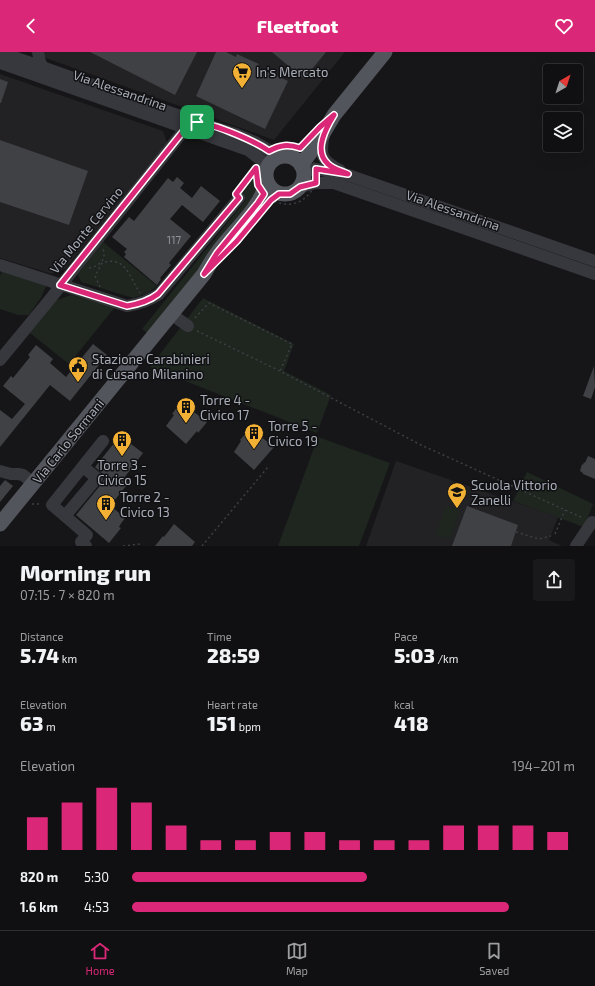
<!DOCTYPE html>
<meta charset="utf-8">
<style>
:root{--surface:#101012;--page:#19191b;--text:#f1f3f6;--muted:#9c9d9f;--line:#303032;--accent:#db2777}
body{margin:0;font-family:"Exo 2",sans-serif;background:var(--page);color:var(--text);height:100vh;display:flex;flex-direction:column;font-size:15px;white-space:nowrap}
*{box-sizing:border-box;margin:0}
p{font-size:13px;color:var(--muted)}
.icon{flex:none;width:22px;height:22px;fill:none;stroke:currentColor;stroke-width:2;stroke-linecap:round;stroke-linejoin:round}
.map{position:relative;height:494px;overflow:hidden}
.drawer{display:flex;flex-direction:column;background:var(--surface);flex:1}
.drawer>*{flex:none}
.needle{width:26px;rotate:39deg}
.fabs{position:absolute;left:543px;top:12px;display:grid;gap:8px}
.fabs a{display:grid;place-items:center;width:40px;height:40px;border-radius:4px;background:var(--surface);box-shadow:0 4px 16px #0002,0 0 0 1px var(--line);font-size:20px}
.pin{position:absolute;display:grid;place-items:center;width:34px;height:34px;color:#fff;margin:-17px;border-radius:8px;box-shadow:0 2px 6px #0006}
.round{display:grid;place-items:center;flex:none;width:42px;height:42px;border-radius:4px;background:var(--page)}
.headline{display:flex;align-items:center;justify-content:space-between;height:68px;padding:0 20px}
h1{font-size:22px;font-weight:800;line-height:30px}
.figures{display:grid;grid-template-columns:repeat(3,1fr);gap:6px;height:68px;padding:4px 20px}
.figures div{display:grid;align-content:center}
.figures b{font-size:20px;font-weight:800}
.figures small{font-size:11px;font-weight:400}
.figures p{font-size:11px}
.chart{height:112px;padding:8px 20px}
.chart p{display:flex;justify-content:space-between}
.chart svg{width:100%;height:72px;margin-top:4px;stroke:var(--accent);stroke-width:6}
ul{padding:0 20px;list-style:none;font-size:13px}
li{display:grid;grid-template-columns:64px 48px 1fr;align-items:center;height:30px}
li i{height:10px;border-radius:5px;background:var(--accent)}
header{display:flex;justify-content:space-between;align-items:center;height:52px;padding:0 20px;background:var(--accent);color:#fff;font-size:18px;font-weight:800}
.dock{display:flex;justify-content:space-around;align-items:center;height:56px;border-top:1px solid var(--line);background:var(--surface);font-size:11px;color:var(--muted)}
.dock a{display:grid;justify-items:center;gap:2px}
.dock .current{color:var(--accent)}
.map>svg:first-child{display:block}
.built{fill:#222225}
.green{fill:#1e261f}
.building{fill:#404145}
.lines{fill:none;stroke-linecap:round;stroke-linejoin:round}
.path{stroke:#3d3f44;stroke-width:1.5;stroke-dasharray:2 3;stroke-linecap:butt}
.minor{stroke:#37383d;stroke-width:12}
.major{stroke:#53555c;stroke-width:15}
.route-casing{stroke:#fff;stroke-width:8}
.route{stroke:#db2777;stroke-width:5}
.labels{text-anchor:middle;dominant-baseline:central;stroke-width:3;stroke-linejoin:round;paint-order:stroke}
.number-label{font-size:11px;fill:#8e929b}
.poi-label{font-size:13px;fill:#a8adb8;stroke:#111113;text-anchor:start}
.street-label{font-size:13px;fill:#a8adb8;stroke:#111113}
</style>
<header><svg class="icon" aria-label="back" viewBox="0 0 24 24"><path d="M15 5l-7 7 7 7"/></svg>Fleetfoot<svg class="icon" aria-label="heart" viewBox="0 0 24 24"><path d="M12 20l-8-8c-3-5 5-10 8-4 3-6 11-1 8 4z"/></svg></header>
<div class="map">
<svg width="595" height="494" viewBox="0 0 595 494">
<rect width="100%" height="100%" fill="#161618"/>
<g class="built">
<path d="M29,0H345L274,88Z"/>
<path d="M0,22L163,79L167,91L65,217L52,222L0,206Z"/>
<path d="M396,409L558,465L549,488L562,494H366Z"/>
</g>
<g class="green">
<path d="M254,122L258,139L256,151L149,282L142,277L246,148L239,141Z"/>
<path d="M103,190L157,234L148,241L133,246L81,230L78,222Z"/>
<path d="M2,219L46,234L42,244L29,263H18L0,257V224Z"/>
<path d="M71,243L115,255L69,312L30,281L57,248Z"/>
<path d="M203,246L294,292L284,319L331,343L317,381L150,315Z"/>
<path d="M318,385L390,411L359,494H278Z"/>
<path d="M527,420L593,452L584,475L513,449Z"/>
<path d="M446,454L460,459L450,487L436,482Z"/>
</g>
<g class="building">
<path d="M90,0H197L175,43Z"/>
<path d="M216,0H226L236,5L237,2L259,12L257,15L288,29L265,77L196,44Z"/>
<path d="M272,0H326L304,27Z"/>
<path d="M0,27L8,30L1,51H0Z"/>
<path d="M0,88L88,119L69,173L0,150Z"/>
<path d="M177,125L184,131L180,136L192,146L201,134L220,149L203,170L182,153L170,167L191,184L169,211L171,213L160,226L161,227L157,233L124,205L126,202L124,200L127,197L112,185L129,165L134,169L168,126L173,130Z"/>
<path d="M93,292L107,303L70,349L50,333L0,395V358L12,367L25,352L3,334L11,324L13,326L30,305L28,303L36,293L53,307L50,311L66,325Z"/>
<path d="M594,314L595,335L591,347L583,344Z"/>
<path d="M181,350L207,370L198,381L197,379L186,392L166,374L174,363L172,362Z"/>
<path d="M250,376L274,395L254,418L234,400L241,389L240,388Z"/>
<path d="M119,385L130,393L131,392L143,401L124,426L129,430L111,453V454L125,466L120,473L119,475L121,476L109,491L76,463L103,430L104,427V423L95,415Z"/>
<path d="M588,404L595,407V427L583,422V421L580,419L582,412L583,413L584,410L585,411Z"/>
<path d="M5,428L13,434L0,450V434Z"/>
<path d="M467,454L518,473L511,494H452Z"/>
<path d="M174,472L195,490L192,494H155L163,484L164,485Z"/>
</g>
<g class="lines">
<g class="path">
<path d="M290,93C338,107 313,164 276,150C261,144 258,131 256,116C266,101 271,95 290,93Z"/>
<path d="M240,136L254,119"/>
<path d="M89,216C99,214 107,208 103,197"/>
<path d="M100,235L95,224L102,211C126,203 129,225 140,241"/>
<path d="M195,266L209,251L292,292L280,319"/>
<path d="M197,279L280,319L421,393L583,466"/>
<path d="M32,452H42"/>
<path d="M516,480L539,487L551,484"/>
<path d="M555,482L565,458"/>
<path d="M123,494L139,492L140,494"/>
<path d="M202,494L268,415"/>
</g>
<g class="minor">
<path d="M0,0L197,70L236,82L255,90L280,105"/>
<path d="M38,0L40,10L43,15"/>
<path d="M0,11L248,98L261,108L265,121"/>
<path d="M324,82C320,103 320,108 340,118"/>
<path d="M303,119L316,117L348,123L595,209"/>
<path d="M300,135L316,131H334L595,222"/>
<path d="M0,213L127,254C139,252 149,249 159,242L239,146"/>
<path d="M171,262L188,274"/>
<path d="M0,308L47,251L189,72L197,70"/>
<path d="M83,415L97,426L65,464L52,453L103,389"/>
<path d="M0,419L11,422H18L23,423L33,431"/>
<path d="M65,464L87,483L81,490L86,494"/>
<path d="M576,494L592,470L595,471"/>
</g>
<g class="major">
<circle cx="285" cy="123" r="19"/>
<path d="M301,113L318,90L334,63L385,0"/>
<path d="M0,472L204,222C208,215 212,208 217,201C234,178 258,159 267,131"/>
</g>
</g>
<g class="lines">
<defs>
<path id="route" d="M334,63C326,76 313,99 328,112C333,117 342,119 348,122L316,117V131L300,135L290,142H279L271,148L237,189L204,222L217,201L258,151L264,142L258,133L256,116L236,142L239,146L158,242C149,249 139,252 127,254L60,233L189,72C203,65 256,90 269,99C280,93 288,92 300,96L320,75Z"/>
</defs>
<use href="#route" class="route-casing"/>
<use href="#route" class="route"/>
</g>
<defs>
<symbol id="supermarket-pin" viewBox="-11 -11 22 30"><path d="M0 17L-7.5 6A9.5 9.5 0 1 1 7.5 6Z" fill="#f2b134" stroke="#111113"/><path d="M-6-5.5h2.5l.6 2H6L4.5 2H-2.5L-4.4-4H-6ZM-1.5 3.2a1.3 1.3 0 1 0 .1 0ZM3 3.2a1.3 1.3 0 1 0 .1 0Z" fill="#111"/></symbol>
<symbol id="civic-pin" viewBox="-11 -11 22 30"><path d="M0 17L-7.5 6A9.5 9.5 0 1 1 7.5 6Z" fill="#f2b134" stroke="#111113"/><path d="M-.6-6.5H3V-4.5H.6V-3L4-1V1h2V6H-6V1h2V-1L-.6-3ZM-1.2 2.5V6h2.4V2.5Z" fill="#111"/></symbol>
<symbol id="building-pin" viewBox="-11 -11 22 30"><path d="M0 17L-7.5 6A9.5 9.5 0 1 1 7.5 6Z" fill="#f2b134" stroke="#111113"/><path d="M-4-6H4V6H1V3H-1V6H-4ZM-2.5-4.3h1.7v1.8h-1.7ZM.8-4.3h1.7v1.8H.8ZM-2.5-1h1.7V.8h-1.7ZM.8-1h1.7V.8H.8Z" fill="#111"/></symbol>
<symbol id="school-pin" viewBox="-11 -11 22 30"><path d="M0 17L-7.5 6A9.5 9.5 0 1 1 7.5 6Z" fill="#f2b134" stroke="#111113"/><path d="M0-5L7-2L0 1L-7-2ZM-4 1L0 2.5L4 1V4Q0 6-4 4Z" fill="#111"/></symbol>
</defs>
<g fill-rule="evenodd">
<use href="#supermarket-pin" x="231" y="9" width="22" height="30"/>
<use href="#civic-pin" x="67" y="303" width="22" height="30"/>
<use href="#building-pin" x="175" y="344" width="22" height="30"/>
<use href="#building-pin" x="243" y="370" width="22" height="30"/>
<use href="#building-pin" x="111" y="377" width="22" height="30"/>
<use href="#school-pin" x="446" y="429" width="22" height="30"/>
<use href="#building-pin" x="95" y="441" width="22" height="30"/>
</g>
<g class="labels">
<g class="number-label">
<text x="174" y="187">117</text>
</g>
<g class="poi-label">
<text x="256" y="20">In's Mercato</text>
<text x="92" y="307">Stazione Carabinieri<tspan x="92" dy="15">di Cusano Milanino</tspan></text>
<text x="200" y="348">Torre 4 -<tspan x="200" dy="15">Civico 17</tspan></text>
<text x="268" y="374">Torre 5 -<tspan x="268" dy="15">Civico 19</tspan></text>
<text x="122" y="413" text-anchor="middle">Torre 3 -<tspan x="122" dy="15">Civico 15</tspan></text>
<text x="471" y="433">Scuola Vittorio<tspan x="471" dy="15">Zanelli</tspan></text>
<text x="120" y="445">Torre 2 -<tspan x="120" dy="15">Civico 13</tspan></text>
</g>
<g class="street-label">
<text transform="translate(120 38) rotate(19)">Via Alessandrina</text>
<text transform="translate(453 158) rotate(19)">Via Alessandrina</text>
<text transform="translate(86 178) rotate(-51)">Via Monte Cervino</text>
<text transform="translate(68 389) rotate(-51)">Via Carlo Sormani</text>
</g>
</g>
</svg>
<div class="fabs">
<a><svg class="needle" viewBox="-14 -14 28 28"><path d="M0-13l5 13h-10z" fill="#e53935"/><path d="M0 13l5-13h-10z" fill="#9c9d9f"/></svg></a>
<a><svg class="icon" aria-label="layers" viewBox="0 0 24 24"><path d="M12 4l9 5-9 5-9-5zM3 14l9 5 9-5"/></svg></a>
</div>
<div class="pin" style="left:197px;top:70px;background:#1e9e55"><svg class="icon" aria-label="arrive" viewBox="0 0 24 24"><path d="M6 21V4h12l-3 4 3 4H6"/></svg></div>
</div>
<section class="drawer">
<div class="headline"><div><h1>Morning run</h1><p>07:15 · 7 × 820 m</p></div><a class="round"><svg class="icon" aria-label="share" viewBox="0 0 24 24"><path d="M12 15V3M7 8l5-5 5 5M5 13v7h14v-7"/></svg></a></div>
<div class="figures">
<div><p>Distance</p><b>5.74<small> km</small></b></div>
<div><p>Time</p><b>28:59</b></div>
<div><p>Pace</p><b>5:03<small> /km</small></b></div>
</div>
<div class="figures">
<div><p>Elevation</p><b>63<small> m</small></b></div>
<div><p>Heart rate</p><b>151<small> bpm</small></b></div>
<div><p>kcal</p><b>418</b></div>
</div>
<div class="chart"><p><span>Elevation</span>194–201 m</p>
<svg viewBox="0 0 160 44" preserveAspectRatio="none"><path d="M5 44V24M15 44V15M25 44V6M35 44V15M45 44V29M55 44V38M65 44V38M75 44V33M85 44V33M95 44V38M105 44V38M115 44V38M125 44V29M135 44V29M145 44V29M155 44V33"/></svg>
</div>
<ul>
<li><b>820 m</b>5:30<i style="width:53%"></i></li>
<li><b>1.6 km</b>4:53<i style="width:85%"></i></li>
</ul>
</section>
<nav class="dock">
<a class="current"><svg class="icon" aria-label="home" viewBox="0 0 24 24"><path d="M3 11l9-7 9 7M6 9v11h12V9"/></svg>Home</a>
<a><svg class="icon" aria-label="map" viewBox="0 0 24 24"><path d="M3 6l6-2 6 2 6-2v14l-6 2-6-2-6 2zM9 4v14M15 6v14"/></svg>Map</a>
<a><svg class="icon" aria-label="saved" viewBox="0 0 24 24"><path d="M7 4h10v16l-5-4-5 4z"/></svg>Saved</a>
</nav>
